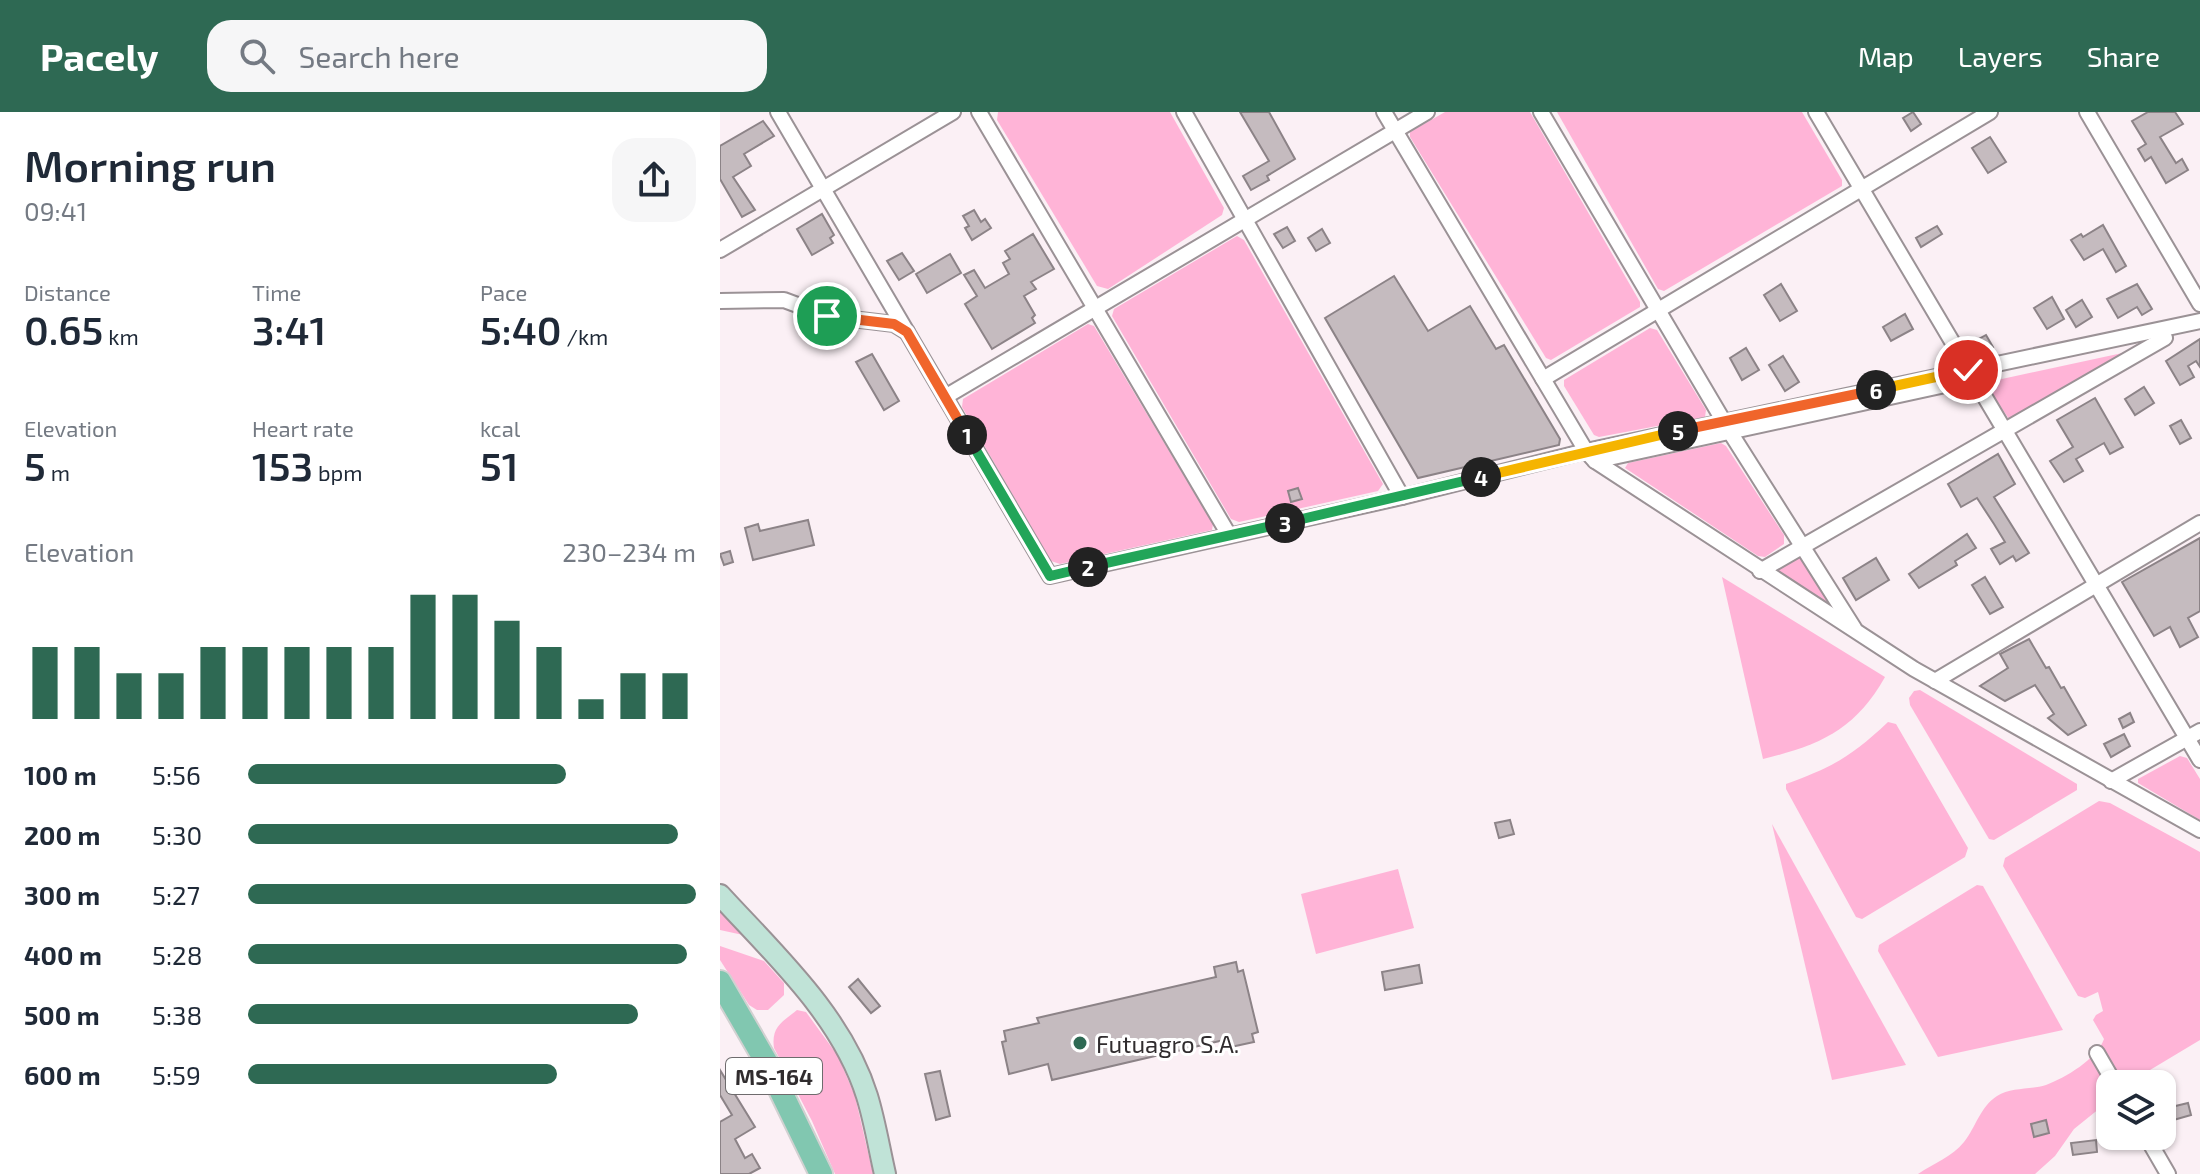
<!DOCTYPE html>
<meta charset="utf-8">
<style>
:root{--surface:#fff;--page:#f6f6f7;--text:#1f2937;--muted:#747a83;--accent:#2e6953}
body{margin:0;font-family:"Exo 2",sans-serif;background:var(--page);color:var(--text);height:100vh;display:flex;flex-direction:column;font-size:30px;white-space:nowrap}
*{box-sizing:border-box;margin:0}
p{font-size:26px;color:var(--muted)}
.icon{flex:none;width:44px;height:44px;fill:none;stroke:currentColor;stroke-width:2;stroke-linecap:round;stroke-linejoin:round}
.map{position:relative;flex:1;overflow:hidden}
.sheet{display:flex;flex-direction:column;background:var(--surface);width:720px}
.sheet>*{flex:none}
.buttons{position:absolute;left:1376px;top:958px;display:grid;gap:16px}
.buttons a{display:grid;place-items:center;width:80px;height:80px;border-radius:16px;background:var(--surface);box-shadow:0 2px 6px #0004;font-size:40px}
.pin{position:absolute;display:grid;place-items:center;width:68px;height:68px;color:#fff;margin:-34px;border:4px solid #fff;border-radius:50%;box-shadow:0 2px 8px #0007}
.km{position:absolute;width:40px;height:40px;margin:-20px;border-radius:50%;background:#222;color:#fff;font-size:22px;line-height:40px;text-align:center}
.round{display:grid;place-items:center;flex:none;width:84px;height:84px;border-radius:24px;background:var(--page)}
.summary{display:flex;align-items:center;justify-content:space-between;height:136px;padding:0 24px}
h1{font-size:44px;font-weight:600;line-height:60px}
.figures{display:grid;grid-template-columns:repeat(3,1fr);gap:12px;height:136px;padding:8px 24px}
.figures div{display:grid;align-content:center}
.figures b{font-size:40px;font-weight:600}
.figures small{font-size:22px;font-weight:400}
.figures p{font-size:22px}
.chart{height:224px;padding:16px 24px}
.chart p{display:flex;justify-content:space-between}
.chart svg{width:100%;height:144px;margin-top:8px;stroke:var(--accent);stroke-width:6}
ul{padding:0 24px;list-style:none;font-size:26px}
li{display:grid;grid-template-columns:128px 96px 1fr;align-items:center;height:60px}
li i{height:20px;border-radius:10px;background:var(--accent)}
header{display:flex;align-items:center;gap:48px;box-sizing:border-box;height:112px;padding:0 40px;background:var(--accent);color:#fff}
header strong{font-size:38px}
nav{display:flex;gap:44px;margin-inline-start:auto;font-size:28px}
.search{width:560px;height:72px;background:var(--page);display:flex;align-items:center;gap:20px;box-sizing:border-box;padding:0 28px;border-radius:24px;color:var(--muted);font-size:30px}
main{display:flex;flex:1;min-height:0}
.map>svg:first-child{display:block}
.green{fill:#ffb4d7}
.building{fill:#c5bbbf;stroke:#8c8387;stroke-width:2}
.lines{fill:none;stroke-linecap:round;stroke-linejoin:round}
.street-casing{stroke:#9b9296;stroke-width:18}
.secondary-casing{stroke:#9b9296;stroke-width:24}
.primary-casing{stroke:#d1d1d1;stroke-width:26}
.street{stroke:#fff;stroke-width:14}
.secondary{stroke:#c0e3d7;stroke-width:20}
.primary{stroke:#81c7b0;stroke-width:22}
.split-1-casing{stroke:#fff;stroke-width:16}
.split-2-casing{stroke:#fff;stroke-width:16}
.split-3-casing{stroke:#fff;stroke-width:16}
.split-4-casing{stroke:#fff;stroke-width:16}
.split-5-casing{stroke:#fff;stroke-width:16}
.split-6-casing{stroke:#fff;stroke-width:16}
.split-7-casing{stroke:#fff;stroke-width:16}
.split-1{stroke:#f0652b;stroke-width:10}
.split-2{stroke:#22a559;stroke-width:10}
.split-3{stroke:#22a559;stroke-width:10}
.split-4{stroke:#22a559;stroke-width:10}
.split-5{stroke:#f5b400;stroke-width:10}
.split-6{stroke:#f0652b;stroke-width:10}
.split-7{stroke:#f5b400;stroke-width:10}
.poi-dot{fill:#2e6953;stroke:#fff;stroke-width:3}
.labels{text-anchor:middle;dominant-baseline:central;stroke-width:6;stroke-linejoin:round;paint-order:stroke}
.shield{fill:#fff;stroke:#6e6b6d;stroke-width:2}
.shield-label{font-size:22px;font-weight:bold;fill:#302c2e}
.poi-label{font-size:24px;fill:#302c2e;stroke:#fff;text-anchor:start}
</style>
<header>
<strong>Pacely</strong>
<div class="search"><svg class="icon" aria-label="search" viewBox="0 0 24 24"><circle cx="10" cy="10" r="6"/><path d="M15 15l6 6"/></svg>Search here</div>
<nav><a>Map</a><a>Layers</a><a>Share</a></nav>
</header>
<main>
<section class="sheet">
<div class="summary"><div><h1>Morning run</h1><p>09:41</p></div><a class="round"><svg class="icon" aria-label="share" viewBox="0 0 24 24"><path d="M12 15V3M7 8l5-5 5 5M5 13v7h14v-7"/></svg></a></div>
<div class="figures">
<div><p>Distance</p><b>0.65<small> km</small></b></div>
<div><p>Time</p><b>3:41</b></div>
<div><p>Pace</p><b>5:40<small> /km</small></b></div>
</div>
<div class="figures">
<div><p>Elevation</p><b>5<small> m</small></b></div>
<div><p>Heart rate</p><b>153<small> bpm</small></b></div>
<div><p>kcal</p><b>51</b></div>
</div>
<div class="chart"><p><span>Elevation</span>230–234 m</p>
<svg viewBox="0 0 160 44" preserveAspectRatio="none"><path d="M5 44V22M15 44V22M25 44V30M35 44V30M45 44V22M55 44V22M65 44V22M75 44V22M85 44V22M95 44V6M105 44V6M115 44V14M125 44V22M135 44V38M145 44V30M155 44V30"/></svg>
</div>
<ul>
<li><b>100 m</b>5:56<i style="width:71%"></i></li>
<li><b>200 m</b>5:30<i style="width:96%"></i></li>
<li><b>300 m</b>5:27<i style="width:100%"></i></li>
<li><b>400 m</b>5:28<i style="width:98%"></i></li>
<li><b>500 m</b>5:38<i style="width:87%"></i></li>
<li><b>600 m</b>5:59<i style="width:69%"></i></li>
</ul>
</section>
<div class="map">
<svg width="1480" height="1062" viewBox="0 0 1480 1062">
<rect width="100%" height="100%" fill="#fbf0f5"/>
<g class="green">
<path d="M278,0H450L504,96L502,103L388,177L377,174L277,8Z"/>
<path d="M725,0H810L920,190V195L831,248L826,246L690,25V20Z"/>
<path d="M837,0H1082L1122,68V74L944,179L938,177Z"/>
<path d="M517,124L524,128L663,372L658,379L519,410L511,407L392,204L394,197Z"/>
<path d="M368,212L374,214L493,412L492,418L340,452L331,449L242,295L243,287Z"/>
<path d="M930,216L937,218L986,298L985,305L879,325L874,323L844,274V268Z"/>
<path d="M1407,240L1289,307L1265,272L1268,270Z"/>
<path d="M1001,331L1006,334L1064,423V432L1045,445L1038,444L905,356L908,351Z"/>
<path d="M1079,445H1081L1112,496L1058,461V457Z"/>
<path d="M1002,465L1165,565C1135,618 1100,633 1043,647Z"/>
<path d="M1200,578L1357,672V678L1274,728L1269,727L1190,593L1189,586L1194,579Z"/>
<path d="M1168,610L1176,612L1248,736L1245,745L1142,807L1136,805L1066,677V672C1113,655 1132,644 1168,610Z"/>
<path d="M1460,644L1467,646L1480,667V708L1418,671V667Z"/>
<path d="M1379,689L1390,691L1480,740V928L1430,958L1422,967L1410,972H1390V988L1354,1017L1335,1044L1315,1062H1198C1214,1051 1232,1045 1244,1030C1256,1015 1260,995 1277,984C1291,975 1310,978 1326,973C1345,966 1377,947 1384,927L1373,908L1376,903L1383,899L1378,880L1365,886L1358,884L1283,754L1285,746Z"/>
<path d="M1052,712L1186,953L1112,968Z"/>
<path d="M678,757L694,816L596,842L581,782Z"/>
<path d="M1257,773L1263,774L1343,918L1218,945L1158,839L1159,833Z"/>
<path d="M0,798L23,823L0,818Z"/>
<path d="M0,834L44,849L64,871V883L48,898H37L29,893L0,848Z"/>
<path d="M77,898L86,900L118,944L135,984L153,1062H115L92,1009L54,936C51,915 62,910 77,898Z"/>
</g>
<g class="building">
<path d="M520,0H549L575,47L547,64L549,68L531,78L523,64L549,49Z"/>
<path d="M1193,0L1201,12L1191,19L1183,6Z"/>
<path d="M1428,0H1455L1463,12L1440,25L1456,51L1462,47L1468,58L1446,71L1431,45L1425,49L1418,37L1426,32L1412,9Z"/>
<path d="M43,9L54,24L24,42L31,54L13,65L35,98L22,105L0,67V34Z"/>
<path d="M1270,25L1286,50L1268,61L1252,36Z"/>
<path d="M254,98L261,110L265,107L271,116L252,128L245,116L249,114L243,104Z"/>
<path d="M102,102L114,123L110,126L113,131L92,143L77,117Z"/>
<path d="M1383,113L1406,154L1396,160L1383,137L1364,148L1351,128L1361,122L1363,125Z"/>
<path d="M1217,114L1222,122L1201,135L1196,126Z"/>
<path d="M567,115L575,129L563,136L554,122Z"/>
<path d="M602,117L610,131L596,139L588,126Z"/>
<path d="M313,122L334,157L311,170L316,177L304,184L315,203L312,206L315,211L272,237L245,192L257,184L244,163L254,158L265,176L289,162L283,151L290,147L285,139Z"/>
<path d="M182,141L194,159L179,168L167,149Z"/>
<path d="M230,142L241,161L207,181L196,162Z"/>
<path d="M674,164L708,219L750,194L776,237L784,233L840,327L839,333L698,366L605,206Z"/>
<path d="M1061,172L1077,199L1060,209L1044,183Z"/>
<path d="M1417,172L1432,197L1422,203L1417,195L1398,206L1387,187Z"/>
<path d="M1332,185L1344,207L1327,217L1314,196Z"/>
<path d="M1362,188L1372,205L1356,215L1346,198Z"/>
<path d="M1185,202L1193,217L1171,229L1163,215Z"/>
<path d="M1266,223L1273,235L1264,240L1257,228Z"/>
<path d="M1480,227V255L1476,249L1468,254L1474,265L1460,273L1446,249Z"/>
<path d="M1026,236L1039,258L1022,268L1010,246Z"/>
<path d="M152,242L179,289L164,298L136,250Z"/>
<path d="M1063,244L1079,270L1065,279L1049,253Z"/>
<path d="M1424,275L1434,291L1415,303L1405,287Z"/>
<path d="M1375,286L1403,335L1390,342L1384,331L1356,347L1363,359L1344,370L1330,349L1353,335L1337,308Z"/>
<path d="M1461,308L1471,326L1460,332L1450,314Z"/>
<path d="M1278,342L1295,372L1274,385L1309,441L1296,449L1293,444L1280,452L1271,437L1285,430L1274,412L1257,386L1241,395L1228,372Z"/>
<path d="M578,376L582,387L571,390L568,379Z"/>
<path d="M88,408L94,433L33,448L25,416L38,412L40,419Z"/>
<path d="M1247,422L1256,436L1235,449L1237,453L1199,476L1189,462Z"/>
<path d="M1480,426V499L1468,506L1478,525L1460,535L1450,515L1434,524L1402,470Z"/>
<path d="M10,439L13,450L4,453L0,442Z"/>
<path d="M1156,446L1169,468L1136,488L1123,466Z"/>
<path d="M1265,465L1283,495L1270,502L1252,473Z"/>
<path d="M1309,527L1326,556L1329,555L1341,576L1344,575L1366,613L1348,623L1328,606L1334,602L1315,573L1285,589L1260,574L1288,556L1280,542Z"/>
<path d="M1410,601L1414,610L1403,616L1399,607Z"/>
<path d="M1404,622L1410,634L1391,645L1384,632Z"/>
<path d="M790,708L794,722L779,726L775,711Z"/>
<path d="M516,850L518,860L523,858L538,920L532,922L534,930L506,936L504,928L332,968L328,952L289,962L282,930L286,929L284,919L319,911L317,906L496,865L494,855Z"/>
<path d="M699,853L702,871L665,878L662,860Z"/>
<path d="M138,867L160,894L151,901L129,875Z"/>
<path d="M0,958L35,1015L15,1027L25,1046L32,1042L40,1056L29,1062H0V1010L12,1003L0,983Z"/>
<path d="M220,959L230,1004L216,1008L205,962Z"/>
<path d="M1468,991L1471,1003L1450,1009L1447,996Z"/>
<path d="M1326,1008L1329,1021L1314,1025L1311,1012Z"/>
<path d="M1376,1028L1377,1040L1353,1043L1351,1031Z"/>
</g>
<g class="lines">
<defs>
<g id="street">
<path d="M58,0L330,464L682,385L866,339L1480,209"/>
<path d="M259,0L509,423"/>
<path d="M464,0L682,385"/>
<path d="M664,0L866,339L875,349L1194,557L1480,718"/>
<path d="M821,0L1010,320L1134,516"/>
<path d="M1096,0L1480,648"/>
<path d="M1367,0L1480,192"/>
<path d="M0,138L233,0"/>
<path d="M0,189L64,188L107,204L174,212L187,220"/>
<path d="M823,267L1270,0"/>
<path d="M225,285L707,0"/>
<path d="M875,349L1262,265"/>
<path d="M1040,459L1445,226"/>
<path d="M1215,569L1480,411"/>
<path d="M1391,669L1480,619"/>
<path d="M1377,941L1395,972"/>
<path d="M1426,1024L1448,1062"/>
</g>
<path id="secondary" d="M0,783C55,843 122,904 147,984C155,1010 159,1036 165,1062"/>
<path id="primary" d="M0,870L48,953L101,1062"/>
</defs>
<use href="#street" class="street-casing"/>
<use href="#secondary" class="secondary-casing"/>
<use href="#primary" class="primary-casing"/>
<use href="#street" class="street"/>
<use href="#secondary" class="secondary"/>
<use href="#primary" class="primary"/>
</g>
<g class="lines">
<defs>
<path id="split-1" d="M107,204L174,212L187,220L247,323"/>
<path id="split-2" d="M247,323L330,464L368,455"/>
<path id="split-3" d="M368,455L565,411"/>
<path id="split-4" d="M565,411L761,365"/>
<path id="split-5" d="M761,365L958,319"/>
<path id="split-6" d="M958,319L1156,278"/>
<path id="split-7" d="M1156,278L1248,258"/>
</defs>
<use href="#split-1" class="split-1-casing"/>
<use href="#split-2" class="split-2-casing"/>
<use href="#split-3" class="split-3-casing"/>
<use href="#split-4" class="split-4-casing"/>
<use href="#split-5" class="split-5-casing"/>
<use href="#split-6" class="split-6-casing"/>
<use href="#split-7" class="split-7-casing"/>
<use href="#split-1" class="split-1"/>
<use href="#split-2" class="split-2"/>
<use href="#split-3" class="split-3"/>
<use href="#split-4" class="split-4"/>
<use href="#split-5" class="split-5"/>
<use href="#split-6" class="split-6"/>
<use href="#split-7" class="split-7"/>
</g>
<circle class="poi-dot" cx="360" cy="931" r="8"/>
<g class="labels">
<rect class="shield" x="6" y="946" width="96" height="36" rx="6"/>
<g class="shield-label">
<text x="54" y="964">MS-164</text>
</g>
<g class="poi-label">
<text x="376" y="931">Futuagro S.A.</text>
</g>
</g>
</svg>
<div class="buttons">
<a><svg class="icon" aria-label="layers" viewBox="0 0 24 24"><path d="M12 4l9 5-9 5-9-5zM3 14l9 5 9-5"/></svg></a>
</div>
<div class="pin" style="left:107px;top:204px;background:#1e9e55"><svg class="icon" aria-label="arrive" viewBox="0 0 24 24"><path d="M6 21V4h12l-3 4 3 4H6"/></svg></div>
<div class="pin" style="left:1248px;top:258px;background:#d93025"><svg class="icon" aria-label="check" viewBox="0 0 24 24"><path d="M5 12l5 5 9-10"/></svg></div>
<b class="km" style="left:247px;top:323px">1</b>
<b class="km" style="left:368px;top:455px">2</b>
<b class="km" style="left:565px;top:411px">3</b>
<b class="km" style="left:761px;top:365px">4</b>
<b class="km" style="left:958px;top:319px">5</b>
<b class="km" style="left:1156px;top:278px">6</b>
</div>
</main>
